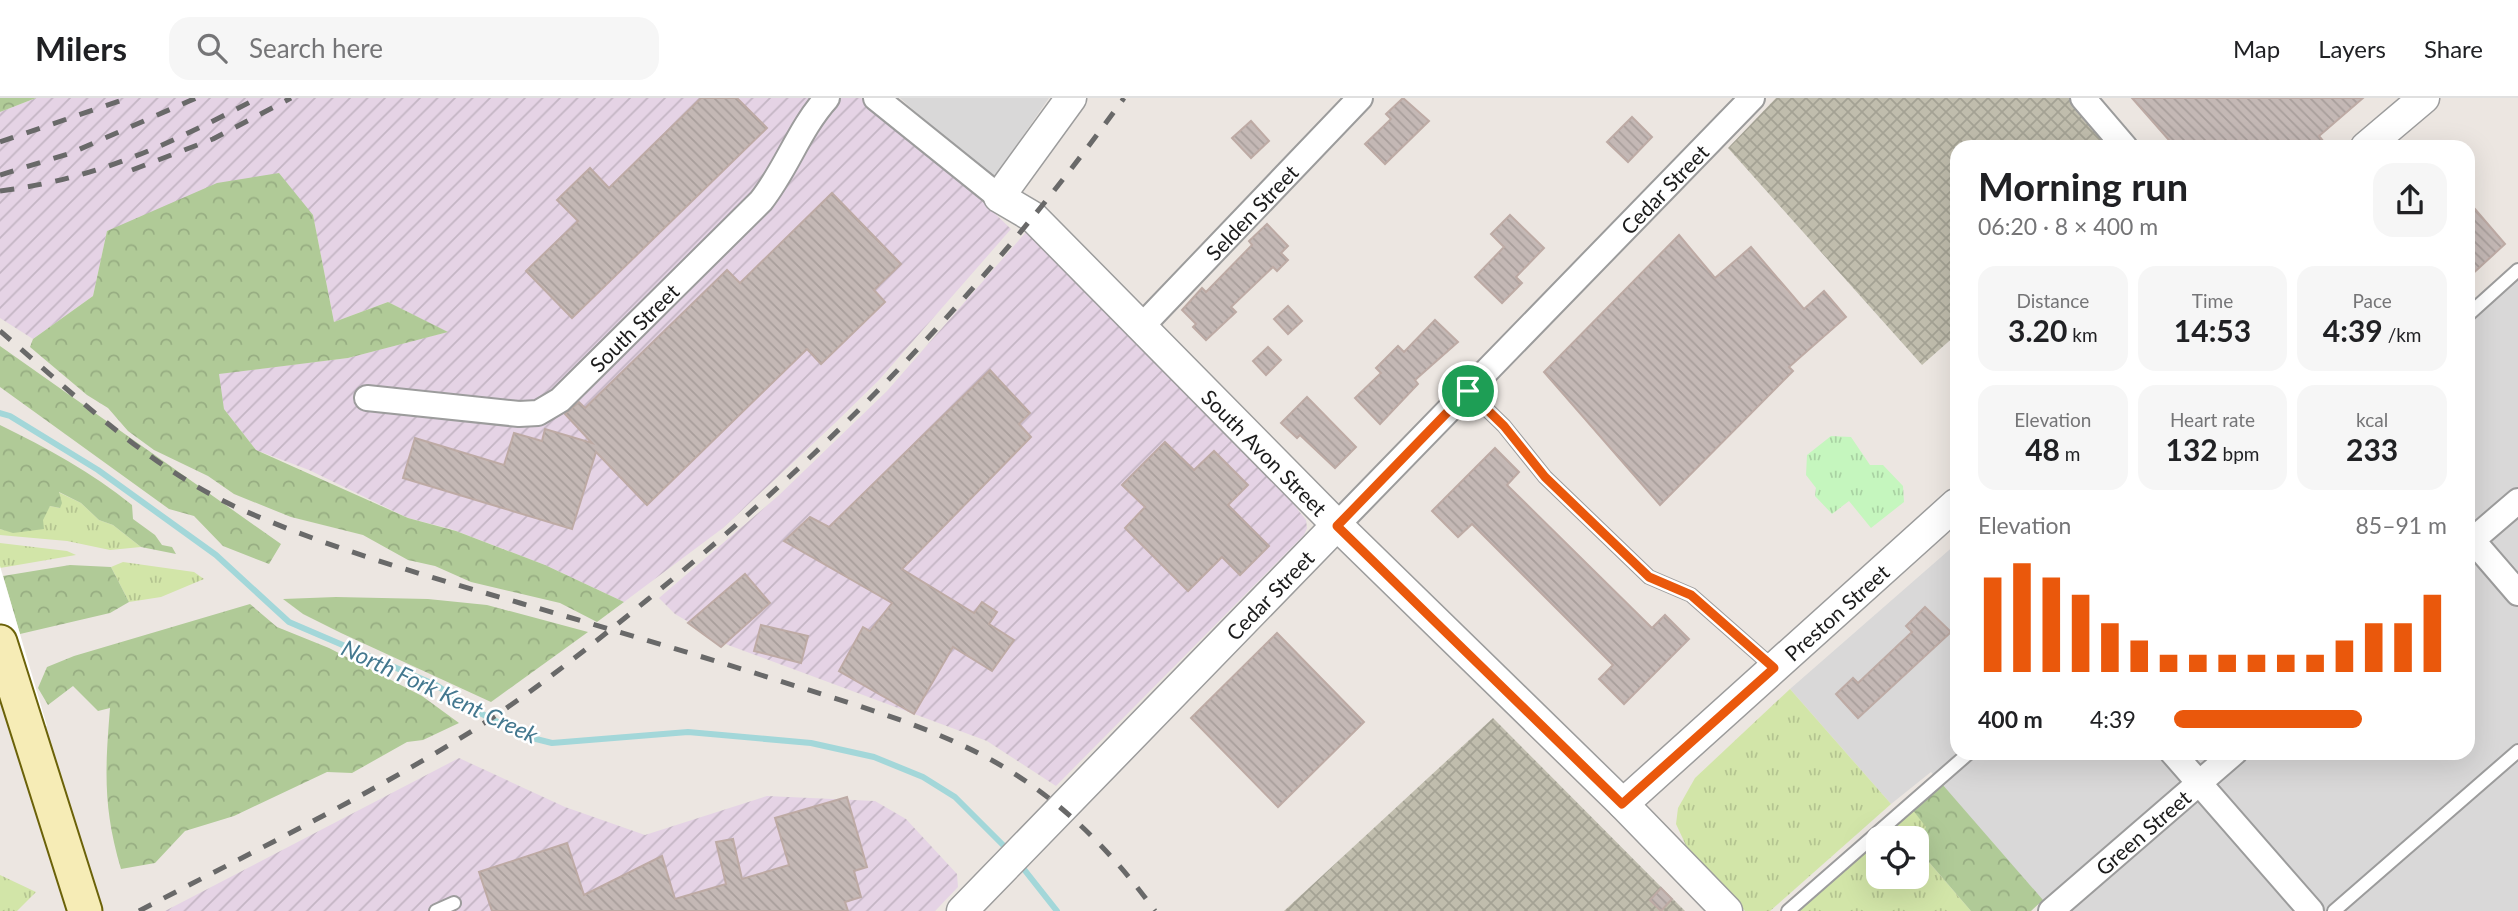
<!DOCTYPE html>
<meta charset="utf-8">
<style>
:root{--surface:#fff;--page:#f6f6f6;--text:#202124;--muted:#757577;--line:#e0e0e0;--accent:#ea580c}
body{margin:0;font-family:Lato,sans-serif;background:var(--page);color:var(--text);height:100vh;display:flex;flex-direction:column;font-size:26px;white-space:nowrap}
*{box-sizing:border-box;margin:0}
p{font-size:23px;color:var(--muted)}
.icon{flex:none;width:38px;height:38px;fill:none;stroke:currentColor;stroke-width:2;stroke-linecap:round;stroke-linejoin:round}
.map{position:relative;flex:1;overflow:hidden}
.details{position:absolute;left:1950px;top:42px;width:525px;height:620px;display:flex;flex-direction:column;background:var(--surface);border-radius:21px;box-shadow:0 7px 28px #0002}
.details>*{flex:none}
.tools{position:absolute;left:1866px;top:728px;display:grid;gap:14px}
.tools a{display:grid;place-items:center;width:63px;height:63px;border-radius:14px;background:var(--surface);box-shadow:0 7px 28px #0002;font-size:35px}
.pin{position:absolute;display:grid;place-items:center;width:60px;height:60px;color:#fff;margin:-30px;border:4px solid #fff;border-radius:50%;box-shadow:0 2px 7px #0007}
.round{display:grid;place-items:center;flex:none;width:74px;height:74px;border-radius:21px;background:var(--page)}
.head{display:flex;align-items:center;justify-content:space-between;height:119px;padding:0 28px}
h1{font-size:38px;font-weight:700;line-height:52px}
.figures{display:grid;grid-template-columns:repeat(3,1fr);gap:10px;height:119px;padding:7px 28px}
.figures div{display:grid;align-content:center;border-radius:18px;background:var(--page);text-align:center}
.figures b{font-size:30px;font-weight:700}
.figures small{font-size:19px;font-weight:400}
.figures p{font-size:19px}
.chart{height:196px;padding:14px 28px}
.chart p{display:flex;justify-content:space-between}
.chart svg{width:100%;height:126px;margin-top:7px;stroke:var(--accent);stroke-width:6}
ul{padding:0 28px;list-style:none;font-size:23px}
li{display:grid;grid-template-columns:112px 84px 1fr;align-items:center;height:52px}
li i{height:18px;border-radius:9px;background:var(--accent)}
header{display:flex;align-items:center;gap:42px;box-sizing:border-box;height:98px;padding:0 35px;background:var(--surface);border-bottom:2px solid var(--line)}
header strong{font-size:33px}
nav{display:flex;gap:38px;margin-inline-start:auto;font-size:24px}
.search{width:490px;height:63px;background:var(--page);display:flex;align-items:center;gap:18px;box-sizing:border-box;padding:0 24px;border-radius:21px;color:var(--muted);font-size:26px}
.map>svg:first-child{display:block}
.residential{fill:#d9d8d8}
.industrial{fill:url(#industrial-furrows)}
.construction{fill:url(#construction-cross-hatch)}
.grass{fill:url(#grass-tufts);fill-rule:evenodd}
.forest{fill:url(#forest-crowns)}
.park{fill:url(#park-tufts)}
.pier{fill:#fff}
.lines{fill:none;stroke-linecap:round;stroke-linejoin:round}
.stream{stroke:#a3d7d9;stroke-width:6}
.building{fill:url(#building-back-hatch);stroke:#bdaaa4;stroke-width:2}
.service-casing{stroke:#9c9c9c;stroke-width:16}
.minor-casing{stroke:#9c9c9c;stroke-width:28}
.tertiary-casing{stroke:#9c9c9c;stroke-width:33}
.secondary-casing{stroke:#6b6209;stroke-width:37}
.service{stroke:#fff;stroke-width:12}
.minor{stroke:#fff;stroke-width:24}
.tertiary{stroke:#fff;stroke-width:30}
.secondary{stroke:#f6ecb6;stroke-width:33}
.rail{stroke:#696969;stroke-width:5;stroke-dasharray:14 14;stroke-linecap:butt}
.route-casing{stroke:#fff;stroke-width:14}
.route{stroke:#ea580c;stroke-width:9}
.labels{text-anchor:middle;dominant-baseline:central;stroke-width:5;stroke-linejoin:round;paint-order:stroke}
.street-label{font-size:21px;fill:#1b1b1b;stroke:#fff}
.water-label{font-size:23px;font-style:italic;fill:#44788f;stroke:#fff}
</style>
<header>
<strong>Milers</strong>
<div class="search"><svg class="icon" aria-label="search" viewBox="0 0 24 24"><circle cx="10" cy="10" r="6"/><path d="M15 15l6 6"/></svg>Search here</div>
<nav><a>Map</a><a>Layers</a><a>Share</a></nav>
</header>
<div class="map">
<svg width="2518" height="813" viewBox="0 0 2518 813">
<defs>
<pattern id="industrial-furrows" width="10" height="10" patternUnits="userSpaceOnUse" patternTransform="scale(1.75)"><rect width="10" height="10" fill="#e5d3e5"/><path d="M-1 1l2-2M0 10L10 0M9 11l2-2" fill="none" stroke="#c4b5c4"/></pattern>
<pattern id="construction-cross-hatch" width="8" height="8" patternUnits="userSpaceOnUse" patternTransform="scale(1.75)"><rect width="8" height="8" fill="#c0bdad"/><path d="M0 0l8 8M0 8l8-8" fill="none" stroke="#a4a294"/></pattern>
<pattern id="grass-tufts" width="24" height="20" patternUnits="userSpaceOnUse" patternTransform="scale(1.75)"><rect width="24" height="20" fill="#d2e5a8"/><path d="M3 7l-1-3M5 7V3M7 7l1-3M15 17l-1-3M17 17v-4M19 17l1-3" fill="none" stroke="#b4c490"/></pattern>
<pattern id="forest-crowns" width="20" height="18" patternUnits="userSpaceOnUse" patternTransform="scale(1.75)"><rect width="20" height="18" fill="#b0ca97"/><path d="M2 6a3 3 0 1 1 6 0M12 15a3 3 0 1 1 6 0" fill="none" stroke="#97ad82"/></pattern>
<pattern id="park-tufts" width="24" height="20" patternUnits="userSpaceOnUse" patternTransform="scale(1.75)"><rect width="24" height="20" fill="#c5f6be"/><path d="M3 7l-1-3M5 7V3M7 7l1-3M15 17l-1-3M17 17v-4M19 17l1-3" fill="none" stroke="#a9d2a3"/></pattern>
<pattern id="building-back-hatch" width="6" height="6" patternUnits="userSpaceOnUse" patternTransform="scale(1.75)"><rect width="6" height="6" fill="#c4b8b5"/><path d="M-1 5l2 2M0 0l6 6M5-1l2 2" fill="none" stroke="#a89e9b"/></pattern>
</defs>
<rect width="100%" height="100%" fill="#ece6e1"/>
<g class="residential">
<path d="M900,0H1049L994,80L986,77Z"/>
<path d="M2518,180V813H2052L1931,674L1891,706L1790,591L1956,446V654H2468V224Z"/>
</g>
<g class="industrial">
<path d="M36,0H861L928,51L1011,131L879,282L835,325L723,430L624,504L545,467L451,431L408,420L309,372L256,352L224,311L218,276L348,260L447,234L388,204L334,224L313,117L107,133L93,198L33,241L0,220V14Z"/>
<path d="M1026,134L1081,185L1280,389L1306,422L1307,430L1304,437L1056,688L987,643L728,547L675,516L659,500L778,398L887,293Z"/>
<path d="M459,660L565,709L645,737L767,698L875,703L906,721L957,776L958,789L935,813H165Z"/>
</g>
<g class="construction">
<path d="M1776,0H2074L2117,49H1956V237L1922,267L1728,50Z"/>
<path d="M1493,620L1685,813H1284Z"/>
</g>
<g class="grass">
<path d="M58,394L81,405L99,422L113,427L141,449L110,452L67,443L0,437V431C24,438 37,426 50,408L60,410Z"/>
<path d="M0,445L67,453L76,457L0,470Z"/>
<path d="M123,464L194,474L204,481L161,499L129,504L111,469Z"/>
<path d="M1790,591L1891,706L1770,813H1745L1690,756L1676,726L1678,710L1695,680Z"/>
<path d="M1912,711L1927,729L1916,749L1971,813H1793ZM1878,740H1916V779H1878Z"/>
<path d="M0,777L36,794L17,813H0Z"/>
</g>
<g class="forest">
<path d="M0,0H36L0,14Z"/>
<path d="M279,75L313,117L334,224L388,204L448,234L348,260L219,276L224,311L256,352L408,420L456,433L545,467L624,504L597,524L560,505L471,484L435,468L408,462L363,437L291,419L234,396L208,378L154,352L128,333L108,310L87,297L30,249L33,241L93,198L107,133L217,85Z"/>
<path d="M0,248L281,446L269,466L223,448L194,418L169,411L0,289Z"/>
<path d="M0,327C47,350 91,374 132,407L133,421L155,437L162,447L172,449L176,456L141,449L113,427L99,422L81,405L59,394L62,405L60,410L50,408L43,422L44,431L13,435L0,431Z"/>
<path d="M70,467L111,469L129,504L110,515L20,536L3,478Z"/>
<path d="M336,499L428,501L487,507L588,534L491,604L341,535L303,516L283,501Z"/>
<path d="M250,506L277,529L329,550L422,598L459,625L423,642L407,644L352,675L327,674L234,718L185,733L155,765L121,771C103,710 105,673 110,610L98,613L73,588L48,607L38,590L47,569L74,558Z"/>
<path d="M1942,686L2043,802L2031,813H1971L1916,749L1926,729L1912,711Z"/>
</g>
<path class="park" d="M1831,338L1851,339L1870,367H1883L1903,388L1904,404L1871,430L1849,403L1832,416L1815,398L1816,390L1806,377L1807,357Z"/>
<path class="pier" d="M0,468L47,628L9,632L0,600Z"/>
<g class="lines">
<g class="stream">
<path d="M0,315L10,318L98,372L216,457L289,524L436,587L474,612L528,639L552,645L688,634L811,645L874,659L923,679L955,699L1010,754"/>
<path d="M1019,765L1057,813"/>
</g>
</g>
<g class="building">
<path d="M701,0H737L767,30L572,220L526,173L578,123L557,102L590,70L609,90Z"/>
<path d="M1403,0L1429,23L1385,66L1365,46L1391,21L1386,16Z"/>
<path d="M2132,0H2363L2319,38L2328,49H2175Z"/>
<path d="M1632,19L1652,39L1628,64L1607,44Z"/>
<path d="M1251,23L1269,43L1251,60L1232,40Z"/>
<path d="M832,95L901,166L874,192L885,204L821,266L807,251L647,407L596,354L572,431L403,380L415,340L504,367L514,335L542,343L545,331L592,345L565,316L579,304L585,310L727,172L740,185Z"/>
<path d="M2468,103L2505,146L2468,180Z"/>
<path d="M1510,117L1544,150L1516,179L1522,185L1502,205L1475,179L1504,149L1491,136Z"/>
<path d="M1267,126L1288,148L1281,155L1288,162L1277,173L1273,169L1231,209L1236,214L1206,242L1193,229L1196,226L1182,212L1202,190L1206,194L1252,147L1249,143Z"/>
<path d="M1679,137L1715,180L1751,149L1804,211L1824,193L1846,219L1789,269L1793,273L1660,407L1544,274Z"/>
<path d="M1288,208L1302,223L1288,236L1274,221Z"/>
<path d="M1435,222L1458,244L1415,282L1418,286L1380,326L1355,300L1381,275L1376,270L1398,248L1404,254Z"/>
<path d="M1268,249L1281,262L1266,277L1253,263Z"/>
<path d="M990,272L1030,315L1019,326L1031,339L902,471L974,515L982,504L997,514L989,526L1014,542L992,573L953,549L914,616L839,573L863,529L870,533L892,505L784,443L810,419L829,429Z"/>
<path d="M1307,299L1356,349L1335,370L1300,337L1297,340L1281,325Z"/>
<path d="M1165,344L1194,372L1214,353L1248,387L1228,407L1269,448L1240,477L1222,459L1188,493L1125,430L1145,409L1122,387Z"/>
<path d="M1495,350L1519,374L1507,387L1652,530L1665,517L1689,541L1624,606L1599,581L1613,567L1472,426L1458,439L1432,413Z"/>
<path d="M745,476L770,505L721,549L688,525Z"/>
<path d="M1925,509L1951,534L1858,620L1836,596L1853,580L1858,585L1912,534L1906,528Z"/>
<path d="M761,527L808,538L801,565L754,553Z"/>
<path d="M1277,535L1364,624L1278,709L1191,620Z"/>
<path d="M847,699L867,769L854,773L861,799L845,804L848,813H492L479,774L567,745L584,797L662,758L675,801L726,786L716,744L733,741L742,781L789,767L775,720Z"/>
<path d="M1661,790L1672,801L1661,813L1650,802Z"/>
</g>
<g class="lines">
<defs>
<g id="service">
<path d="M2468,217L2518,172"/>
<path d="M1468,293L1504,328L1545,379L1649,479L1691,497L1774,570"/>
<path d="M436,813L454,805"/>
<path d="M1788,813L1970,654"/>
<path d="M2334,813L2518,653"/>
</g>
<g id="minor">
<path d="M876,0L999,99"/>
<path d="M2083,0L2125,49"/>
<path id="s1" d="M1142,228L1360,0"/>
<path id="s2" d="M367,300L519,316L538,315L560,302L761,103C787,70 799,31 827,0"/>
<path id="s3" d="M1337,427L1752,0"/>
<path d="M2468,437L2518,495"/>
<path d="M2468,446L2518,403"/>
<path d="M2172,654L2311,813"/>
<path id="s4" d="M2051,813L2235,654"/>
</g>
<g id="tertiary">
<path id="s5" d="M1071,0L999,99L1033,119L1337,427L1623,706L1727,813"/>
<path d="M2366,49L2424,0"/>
<path id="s6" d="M1623,706L1956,406"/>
<path id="s7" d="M962,813L1337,427"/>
</g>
<path id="secondary" d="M0,544L85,813"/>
</defs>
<use href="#service" class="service-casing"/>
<use href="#minor" class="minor-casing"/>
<use href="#tertiary" class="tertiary-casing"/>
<use href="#secondary" class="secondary-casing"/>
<use href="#service" class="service"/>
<use href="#minor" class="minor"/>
<use href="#tertiary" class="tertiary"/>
<use href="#secondary" class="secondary"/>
<g class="rail">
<path d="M0,44L128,0"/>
<path d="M132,72L213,41L291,0"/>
<path d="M0,77L71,55L196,0"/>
<path d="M0,93C101,80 169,46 258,0"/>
<path d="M0,233C74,296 148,369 238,410C328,450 426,478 520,505C607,530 694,556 780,583C855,607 933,628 1002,668C1063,704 1114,756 1155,813"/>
<path d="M139,813C246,757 356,704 459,641C526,600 587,551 647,502C828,356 988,189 1124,0"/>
</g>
</g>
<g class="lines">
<defs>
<path id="route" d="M1468,293L1504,328L1545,379L1649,479L1691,497L1774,570L1622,706L1337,428Z"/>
</defs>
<use href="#route" class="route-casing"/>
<use href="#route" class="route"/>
</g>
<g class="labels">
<g class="street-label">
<text stroke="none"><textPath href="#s3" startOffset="469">Cedar Street</textPath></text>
<text stroke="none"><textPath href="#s1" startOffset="158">Selden Street</textPath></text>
<text stroke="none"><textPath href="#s2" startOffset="301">South Street</textPath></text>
<text stroke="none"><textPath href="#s5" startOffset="492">South Avon Street</textPath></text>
<text stroke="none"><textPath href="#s7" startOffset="441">Cedar Street</textPath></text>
<text stroke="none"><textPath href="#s6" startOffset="287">Preston Street</textPath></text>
<text stroke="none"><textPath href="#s4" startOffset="121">Green Street</textPath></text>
</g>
<g class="water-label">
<text transform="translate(440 593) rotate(25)">North Fork Kent Creek</text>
</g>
</g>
</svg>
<div class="tools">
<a><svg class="icon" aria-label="locate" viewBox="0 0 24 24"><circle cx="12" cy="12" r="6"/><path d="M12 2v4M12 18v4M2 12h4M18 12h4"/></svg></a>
</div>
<div class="pin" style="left:1468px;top:293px;background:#1e9e55"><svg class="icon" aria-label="arrive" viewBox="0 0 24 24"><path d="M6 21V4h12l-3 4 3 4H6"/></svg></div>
<section class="details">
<div class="head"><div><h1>Morning run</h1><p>06:20 · 8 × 400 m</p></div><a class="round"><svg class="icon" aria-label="share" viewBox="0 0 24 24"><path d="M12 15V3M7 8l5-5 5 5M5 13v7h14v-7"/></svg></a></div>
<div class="figures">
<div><p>Distance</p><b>3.20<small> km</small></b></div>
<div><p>Time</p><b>14:53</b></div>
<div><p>Pace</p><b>4:39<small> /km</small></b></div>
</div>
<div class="figures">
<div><p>Elevation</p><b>48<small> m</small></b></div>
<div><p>Heart rate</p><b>132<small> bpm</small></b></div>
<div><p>kcal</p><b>233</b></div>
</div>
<div class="chart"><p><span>Elevation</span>85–91 m</p>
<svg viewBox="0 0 160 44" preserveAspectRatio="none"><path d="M5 44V11M15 44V6M25 44V11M35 44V17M45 44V27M55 44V33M65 44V38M75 44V38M85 44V38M95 44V38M105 44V38M115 44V38M125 44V33M135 44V27M145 44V27M155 44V17"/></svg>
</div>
<ul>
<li><b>400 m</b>4:39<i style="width:69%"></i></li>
</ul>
</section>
</div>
